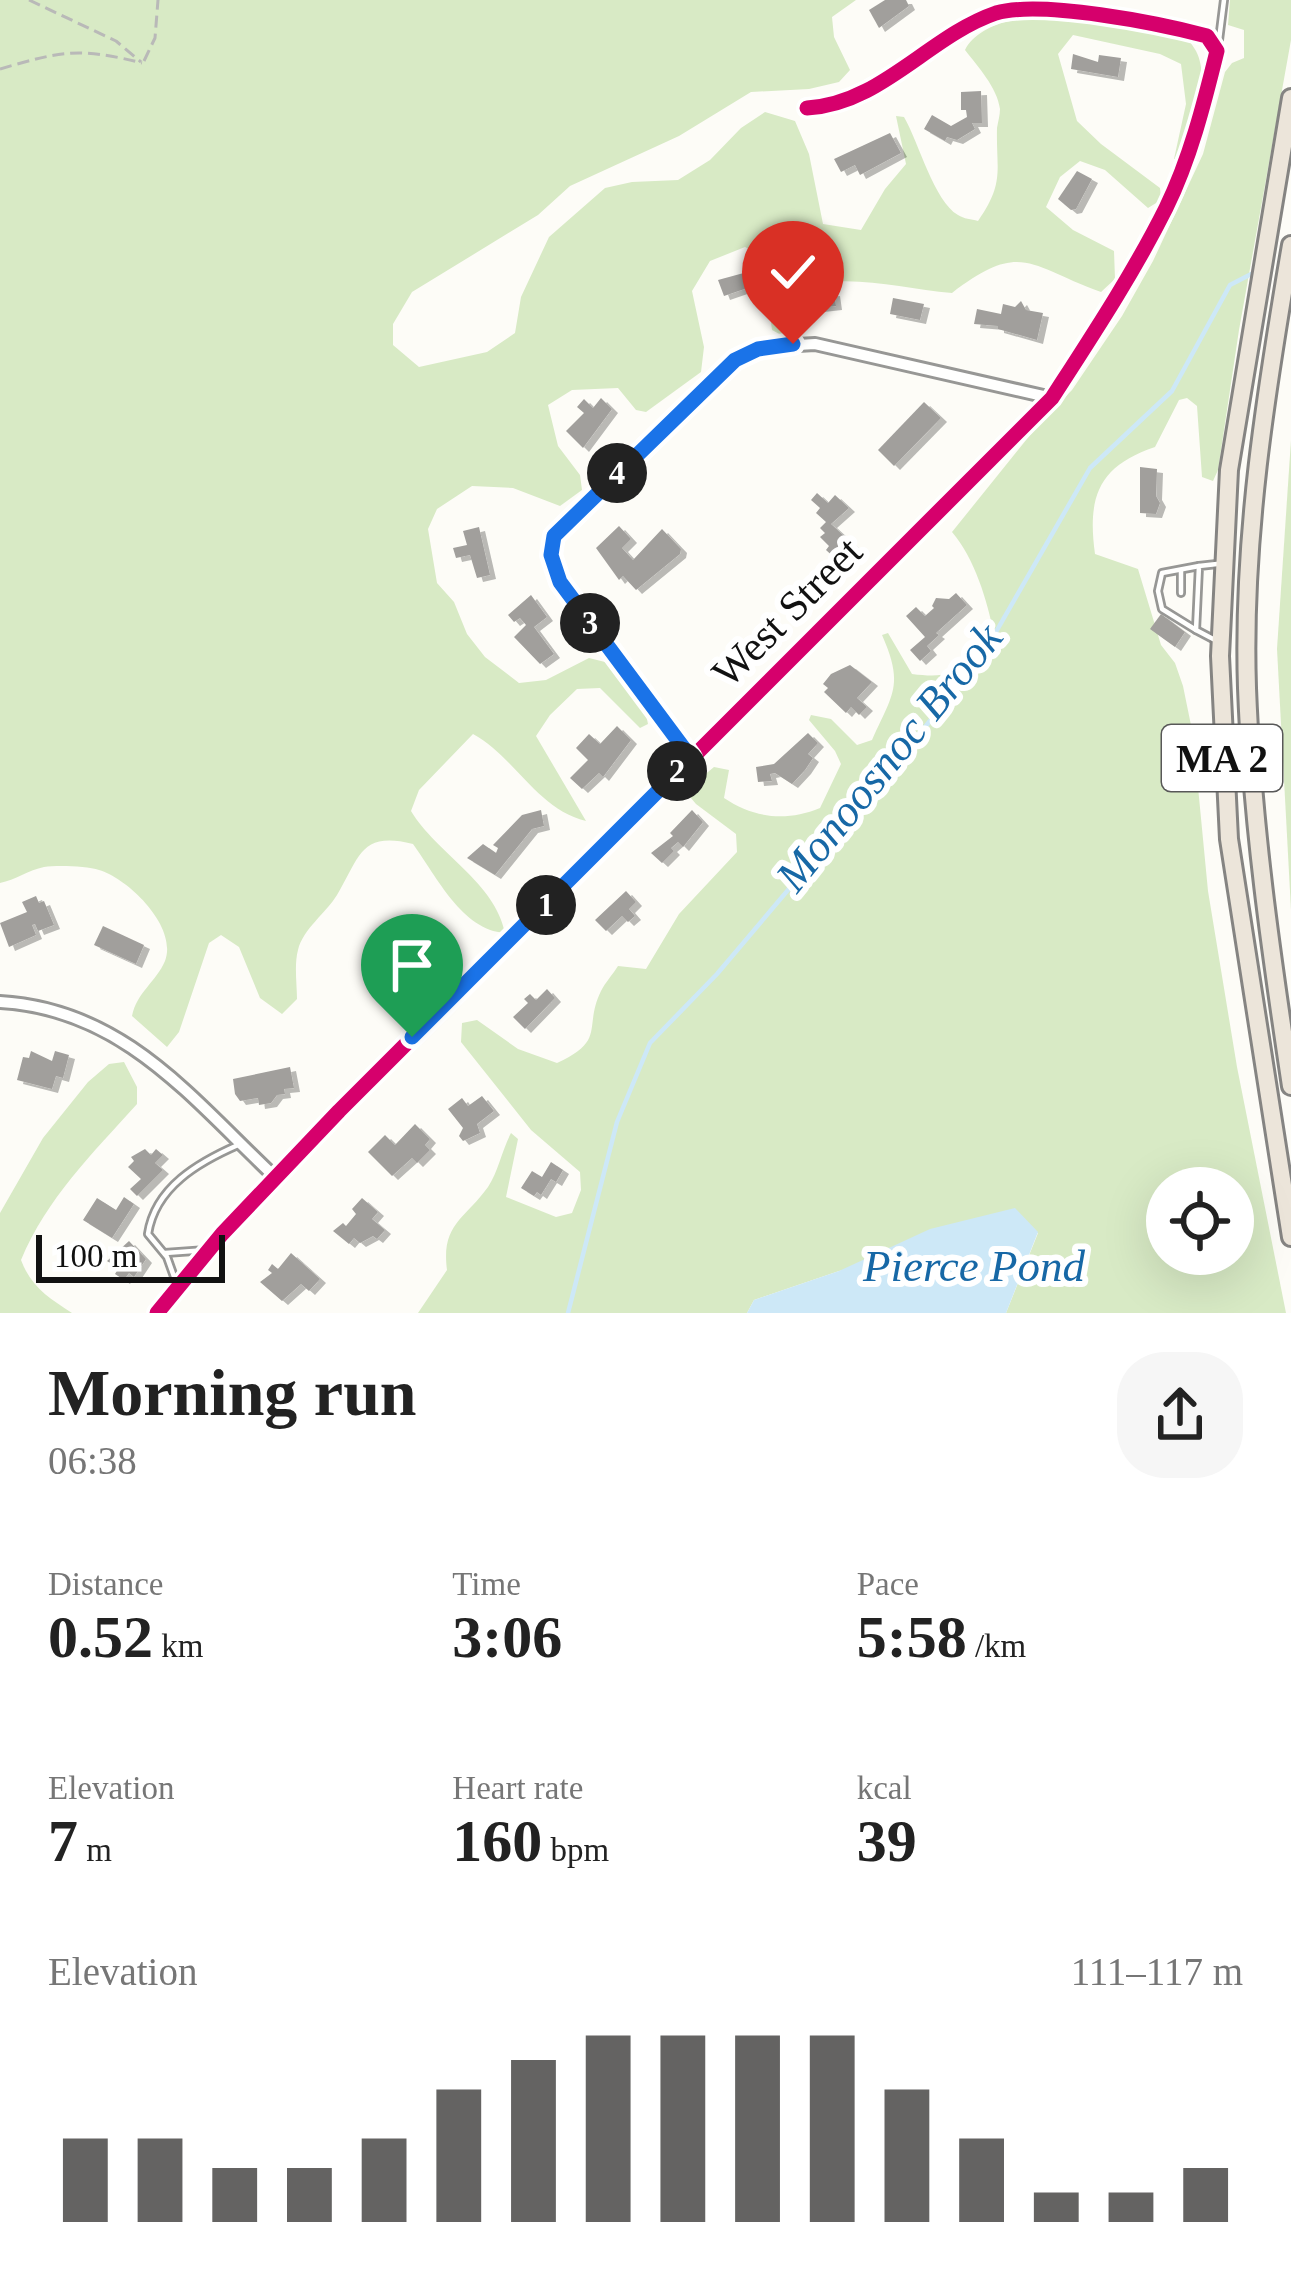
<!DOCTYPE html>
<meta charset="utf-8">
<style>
:root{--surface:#fff;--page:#f6f6f6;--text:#222;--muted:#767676;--accent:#646362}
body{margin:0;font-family:"Times New Roman",serif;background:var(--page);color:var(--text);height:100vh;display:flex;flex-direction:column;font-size:45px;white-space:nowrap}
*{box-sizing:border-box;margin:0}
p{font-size:39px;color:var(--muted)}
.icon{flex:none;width:66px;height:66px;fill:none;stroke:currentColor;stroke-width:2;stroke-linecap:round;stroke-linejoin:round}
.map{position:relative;height:1313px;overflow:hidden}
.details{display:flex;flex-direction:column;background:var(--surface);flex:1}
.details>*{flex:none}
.buttons{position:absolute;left:1146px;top:1167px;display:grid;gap:24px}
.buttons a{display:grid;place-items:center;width:108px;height:108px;border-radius:50%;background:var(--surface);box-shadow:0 12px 48px #0002;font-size:60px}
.scale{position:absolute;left:36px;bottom:30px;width:189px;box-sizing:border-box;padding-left:12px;border:6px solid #111;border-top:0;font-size:33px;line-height:42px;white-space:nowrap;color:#111;-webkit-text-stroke:9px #fff;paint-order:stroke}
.pin{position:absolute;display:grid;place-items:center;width:102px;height:102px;color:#fff;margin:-123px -51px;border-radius:50% 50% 50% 0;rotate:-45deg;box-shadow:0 0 12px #0007}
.pin .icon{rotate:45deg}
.km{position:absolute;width:60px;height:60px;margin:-30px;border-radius:50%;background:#222;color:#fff;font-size:33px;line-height:60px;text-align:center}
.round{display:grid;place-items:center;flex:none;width:126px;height:126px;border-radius:48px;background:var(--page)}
.headline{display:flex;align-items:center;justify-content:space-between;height:204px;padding:0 48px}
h1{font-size:66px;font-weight:600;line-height:90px}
.metrics{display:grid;grid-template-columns:repeat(3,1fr);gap:18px;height:204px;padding:12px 48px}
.metrics div{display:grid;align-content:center}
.metrics b{font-size:60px;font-weight:600}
.metrics small{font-size:33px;font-weight:400}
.metrics p{font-size:33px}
.chart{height:336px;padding:24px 48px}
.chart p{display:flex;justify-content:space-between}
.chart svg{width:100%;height:216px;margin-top:12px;stroke:var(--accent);stroke-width:6}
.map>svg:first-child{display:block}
.forest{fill:#d8eac5;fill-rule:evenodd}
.water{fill:#cde8f7}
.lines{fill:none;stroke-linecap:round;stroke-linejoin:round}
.stream{stroke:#cde8f7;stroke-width:4.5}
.building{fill:#a19f9c;filter:url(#shadow)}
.service-casing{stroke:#979795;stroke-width:10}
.minor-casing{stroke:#979795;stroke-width:16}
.trunk-casing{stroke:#858482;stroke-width:22}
.path{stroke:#b9b9b8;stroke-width:3;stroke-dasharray:12 6;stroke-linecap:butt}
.service{stroke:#fffffe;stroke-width:4.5}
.minor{stroke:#fffffe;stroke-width:10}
.trunk{stroke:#ece5da;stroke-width:16}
.cycleway-casing{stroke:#fff;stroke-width:22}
.cycleway{stroke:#d6006c;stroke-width:15}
.route-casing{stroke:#fff;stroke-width:24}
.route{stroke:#1a73e8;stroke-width:15}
.labels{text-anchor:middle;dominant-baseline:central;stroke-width:12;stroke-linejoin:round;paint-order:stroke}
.shield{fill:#fff;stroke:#585858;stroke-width:3}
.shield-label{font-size:39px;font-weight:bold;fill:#111}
.street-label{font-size:42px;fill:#111;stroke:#fff}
.water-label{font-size:45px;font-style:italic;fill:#1768a6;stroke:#fff}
</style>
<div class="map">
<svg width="1291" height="1313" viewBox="0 0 1291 1313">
<defs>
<filter id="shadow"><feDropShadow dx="6" dy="4" stdDeviation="0" flood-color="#0004"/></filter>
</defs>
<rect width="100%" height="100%" fill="#fdfcf7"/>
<g class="forest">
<path d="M0,0H856L832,17L834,37L850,70L839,82L809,89L751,92L679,136L570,186L538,215L412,292L393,324V345L419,367L487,352L515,333L521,297L549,237L605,188L632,182L678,180L710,160L741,128L765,112L795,121L809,154L823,224L861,230L885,189L906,164L896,116L904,117C919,143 934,201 958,215C964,219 971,219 978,221C1005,182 996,171 997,128C998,122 1000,115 1000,109C997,87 978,67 965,50C972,35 993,24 1010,21C1033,16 1164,27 1185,37C1189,39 1194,48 1196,51C1212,82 1190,128 1181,159H1174L1186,104L1181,64L1160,54L1073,35L1058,54L1077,121L1101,144L1160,188L1161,200L1148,208L1105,170L1080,161L1060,177L1046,207L1073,230L1114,251L1115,279L1101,292C1030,267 1022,239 952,293C902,289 848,272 800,288L791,325L783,336L772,330L762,256L745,247L710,261L692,291L704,347L701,372L646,412L636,410L618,388L572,390L548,405L558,446L580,475L582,490L560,506L513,488L472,486L437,509L428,529L437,583L454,602L467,634L485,657L519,683L546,680L589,658L609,663L645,710L648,724L640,728L600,688L577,689L550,715L536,736L586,821C537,809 515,757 473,734L419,790L411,811C437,854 495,882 505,933C462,930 437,877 413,844C360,831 360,857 337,895C326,913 303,929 298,950C294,965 297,984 297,999L282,1014L260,998L239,947L221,935L209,943L179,1032L167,1047L132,1016C137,992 156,982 165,961C178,927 129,879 99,870C87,866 57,865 44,867C29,870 15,880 0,883Z"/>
<path d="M1230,0H1291V40L1239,330L1218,470L1213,481L1202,477L1197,406L1187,398L1179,400L1155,447C1099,466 1087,496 1095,554L1138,569L1161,645L1175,663L1183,686L1193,735L1208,891L1237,1067L1286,1313H1006L1038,1233L839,1271L754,1300L747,1313H418L447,1270C441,1224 465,1219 488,1187C498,1172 502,1150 511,1133L518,1139L506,1197L556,1217L572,1213L581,1190L580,1172L531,1130L461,1042L462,1023L477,1020L518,1049L557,1063C607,1040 583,1028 601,991C605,983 613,974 618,966L646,969L679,914L737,852L736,834L696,804L685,791L714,767L729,770L724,798C754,818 786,822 820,808L841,764L835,751L809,720L811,715L831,719L857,745L872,740C893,693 904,685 882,635L888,633L912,674C958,680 966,668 994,634C987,600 975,559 952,532L1039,424L1072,390L1122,316L1153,261L1203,154L1225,72L1232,63L1244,58V30L1228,25ZM1167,1188H1233V1254H1167Z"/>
<path d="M1291,440V910L1277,649Z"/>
<path d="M124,1062L137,1087V1104C92,1154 47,1198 21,1260C31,1287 49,1298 72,1313H0V1213L43,1138L88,1082L109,1064Z"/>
</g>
<path class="water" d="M1015,1208L1038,1232L1006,1313H747L754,1300L839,1271L930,1229Z"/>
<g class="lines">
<path class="stream" d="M568,1313L617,1122L650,1043L717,974L914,741L985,651L1090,468L1172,391L1230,285L1259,270"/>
</g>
<g class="building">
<path d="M885,0H906L909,6L879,28L869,10Z"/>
<path d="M1073,54L1098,62L1099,55L1121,58L1118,77L1071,69Z"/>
<path d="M981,91L982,123H972L975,129L957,140L947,137L945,141L924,129L932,115L951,126L967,117L966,110H961V92Z"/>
<path d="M890,133L901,153L860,175L855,165L841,172L834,159Z"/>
<path d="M1077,171L1092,179L1076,209L1071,210L1058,199Z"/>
<path d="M751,271L756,285L724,296L718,280Z"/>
<path d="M824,287L825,293L834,292L836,306L809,309L807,297L817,296L816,288Z"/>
<path d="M893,298L924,304L920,320L890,314Z"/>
<path d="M1021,301L1026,310L1043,313L1037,340L998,329V326L974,324L977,309L1001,314L1003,304L1015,307Z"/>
<path d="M601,398L612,409L583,448L566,431L584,413L577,407L584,399L593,408Z"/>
<path d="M924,402L941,418L894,466L878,450Z"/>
<path d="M1140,467L1157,469L1156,496L1160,503L1156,514L1140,513Z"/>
<path d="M817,493L828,503L835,495L849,508L831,524L854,545L838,561L826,550L829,546L820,537L825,533L820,528L826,522L816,513L820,508L811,500Z"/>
<path d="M619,526L631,539L622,548L633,560L662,529L681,549L680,554L636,590L623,576L619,580L596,548Z"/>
<path d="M479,527L490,575L477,578L470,555L456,558L453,548L467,545L463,531Z"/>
<path d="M956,593L967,605L936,633L939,635L927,646L931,651L920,661L910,650L925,637L906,616L916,607L925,616L934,608L932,606L936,598L949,599Z"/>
<path d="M531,595L547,617L534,627L554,654L540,664L514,637L526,625L520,618L514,622L508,615Z"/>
<path d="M1161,614L1185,632L1175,647L1150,629Z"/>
<path d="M850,665L872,682L857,698L867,707L859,715L851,707L846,713L824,692L828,688L823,684L831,674Z"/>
<path d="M617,726L631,740L603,777L599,773L582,789L570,778L588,760L576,748L589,734L600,744Z"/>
<path d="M808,733L818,743L808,754L813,758L805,770L792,784L775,773L770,774L772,781L758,782L756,767L774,764Z"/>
<path d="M541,810L544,826L532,829L495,875L467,858L483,844L496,853L498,848L493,845L522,815Z"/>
<path d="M692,810L703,822L683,847L678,842L671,848L674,851L662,863L651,853L673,836L670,833Z"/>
<path d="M626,891L636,902L629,909L635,916L628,922L622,916L606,931L595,920Z"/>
<path d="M36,896L39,903L44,901L54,925L38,931L35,924L32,925L36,935L9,947L0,923L27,912L22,902Z"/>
<path d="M103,926L144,945L136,964L94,945Z"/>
<path d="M547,989L555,998L525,1029L513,1017L528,1003L524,999L530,994L536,1000Z"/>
<path d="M31,1051L52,1061L55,1051L69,1055L63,1078L56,1076L52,1089L17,1080L23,1057L29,1058Z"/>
<path d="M290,1067L294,1088L284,1089L285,1094L277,1095L271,1103L259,1105L258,1098L240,1101L235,1094L233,1079Z"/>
<path d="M482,1096L494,1111L477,1124L480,1133L463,1141L459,1136L463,1128L448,1109L462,1098L468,1106Z"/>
<path d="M415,1124L430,1139L425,1145L430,1150L417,1163L412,1158L392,1176L368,1152L385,1135L395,1145Z"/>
<path d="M145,1149L151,1155L156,1149L163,1155L155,1163L163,1170L137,1196L130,1189L141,1179L128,1167L134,1161L131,1157Z"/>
<path d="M551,1162L563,1170L556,1182L551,1179L541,1195L537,1192L534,1196L521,1188L532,1171L542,1177Z"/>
<path d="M124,1197L134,1204L112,1238L83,1220L97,1198L116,1210Z"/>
<path d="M362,1198L378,1212L372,1219L385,1230L377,1239L373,1236L360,1243L354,1238L349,1244L333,1231L343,1223L346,1226L356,1214L352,1209Z"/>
<path d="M129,1241L146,1259L134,1277L129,1273L124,1280L115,1274L118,1269L107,1261Z"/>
<path d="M291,1253L320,1279L309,1291L301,1284L282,1301L260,1282L272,1273L268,1270L272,1264L278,1269Z"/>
</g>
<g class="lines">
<defs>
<g id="service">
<path d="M1218,48L1224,0"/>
<path d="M1181,593V570"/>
<path d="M1196,630L1162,609L1158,591L1162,573L1199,566"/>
<path d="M1215,640L1196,630L1199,566L1217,564"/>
<path d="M165,1253L207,1250"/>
<path d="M177,1285L167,1257L148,1234C155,1187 199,1162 238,1145"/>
</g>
<g id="minor">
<path d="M691,758L556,574L551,544L564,524L735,360L763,347L815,344L1052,398"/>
<path d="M0,1002C124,1009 192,1099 275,1177"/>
<path d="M157,1313L222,1234L339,1111L1052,398C1092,336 1133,274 1166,208C1190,159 1204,104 1217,51L1207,36C1158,23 1042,0 996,13C929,36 881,104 807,108"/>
</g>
<g id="trunk">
<path d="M1291,98L1229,470L1220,656L1229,839L1291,1237"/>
<path d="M1291,245C1266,391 1242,539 1247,688C1252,822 1271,953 1291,1086"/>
</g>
</defs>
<use href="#service" class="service-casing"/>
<use href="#minor" class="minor-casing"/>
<use href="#trunk" class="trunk-casing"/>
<g class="path">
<path d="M29,0L116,41L141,62"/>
<path d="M144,61L155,38L158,0"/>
<path d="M0,69C62,51 79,47 142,63"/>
</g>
<use href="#service" class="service"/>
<use href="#minor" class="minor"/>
<use href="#trunk" class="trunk"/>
<defs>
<path id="cycleway" d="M157,1313L222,1234L339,1111L1052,398C1092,336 1133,274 1166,208C1190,159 1204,104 1217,51L1207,36C1158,23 1042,0 996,13C929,36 881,104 807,108"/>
</defs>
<use href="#cycleway" class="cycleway-casing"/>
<use href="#cycleway" class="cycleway"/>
</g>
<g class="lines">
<defs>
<path id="route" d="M412,1037L691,758L560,582L551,555L554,536L735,360L758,349L793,344"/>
</defs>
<use href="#route" class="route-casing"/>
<use href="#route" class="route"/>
</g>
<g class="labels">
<rect class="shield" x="1162" y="725" width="120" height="66" rx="9"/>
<g class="shield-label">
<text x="1222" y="758">MA 2</text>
</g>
<g class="street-label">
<text transform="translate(787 612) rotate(-45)">West Street</text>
</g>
<g class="water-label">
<text transform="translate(889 757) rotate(-51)">Monoosnoc Brook</text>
<text x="974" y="1266">Pierce Pond</text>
</g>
</g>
</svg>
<div class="buttons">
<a><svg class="icon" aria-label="locate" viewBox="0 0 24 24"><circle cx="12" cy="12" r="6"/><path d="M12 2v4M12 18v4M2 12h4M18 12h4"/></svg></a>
</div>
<div class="scale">100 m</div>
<div class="pin" style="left:412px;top:1037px;background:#1e9e55"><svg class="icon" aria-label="arrive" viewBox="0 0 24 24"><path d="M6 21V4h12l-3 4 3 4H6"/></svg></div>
<div class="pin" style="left:793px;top:344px;background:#d93025"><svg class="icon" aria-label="check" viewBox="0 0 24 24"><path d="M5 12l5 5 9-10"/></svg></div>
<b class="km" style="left:546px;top:905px">1</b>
<b class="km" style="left:677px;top:771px">2</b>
<b class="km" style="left:590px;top:623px">3</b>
<b class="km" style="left:617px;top:473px">4</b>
</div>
<section class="details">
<div class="headline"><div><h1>Morning run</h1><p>06:38</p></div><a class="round"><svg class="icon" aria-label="share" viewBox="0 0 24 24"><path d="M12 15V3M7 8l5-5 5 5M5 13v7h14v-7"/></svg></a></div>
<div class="metrics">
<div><p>Distance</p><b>0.52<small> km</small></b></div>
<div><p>Time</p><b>3:06</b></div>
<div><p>Pace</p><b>5:58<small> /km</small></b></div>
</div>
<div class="metrics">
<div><p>Elevation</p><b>7<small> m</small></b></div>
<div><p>Heart rate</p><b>160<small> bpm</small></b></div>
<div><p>kcal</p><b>39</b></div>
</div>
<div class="chart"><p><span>Elevation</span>111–117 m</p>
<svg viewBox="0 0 160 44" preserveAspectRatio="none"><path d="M5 44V27M15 44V27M25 44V33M35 44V33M45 44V27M55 44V17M65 44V11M75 44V6M85 44V6M95 44V6M105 44V6M115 44V17M125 44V27M135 44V38M145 44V38M155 44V33"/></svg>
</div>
</section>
